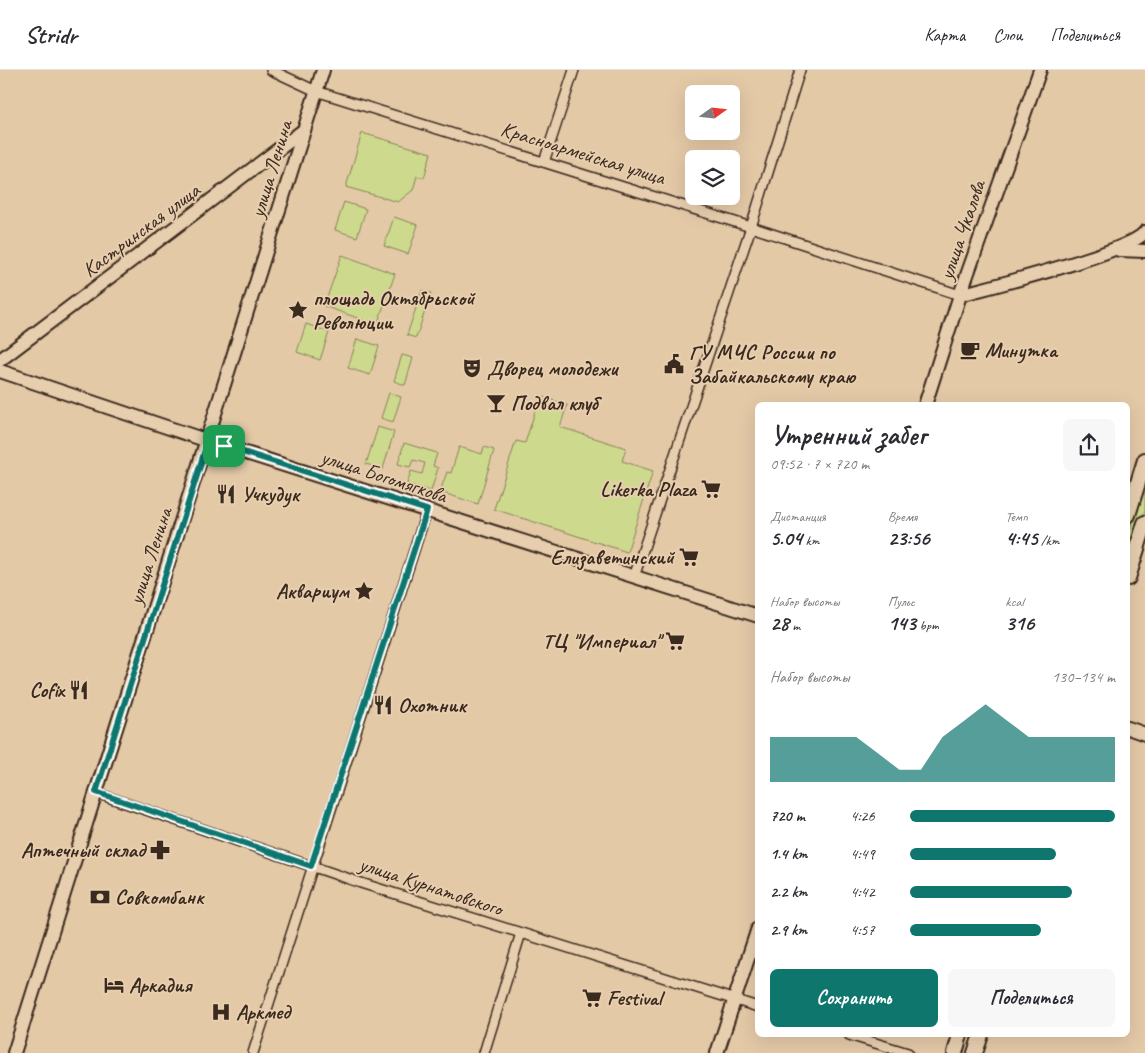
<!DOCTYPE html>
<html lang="ru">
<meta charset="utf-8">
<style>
:root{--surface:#fff;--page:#f7f7f7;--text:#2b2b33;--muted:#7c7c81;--line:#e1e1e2;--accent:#0f766e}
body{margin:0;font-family:Caveat,sans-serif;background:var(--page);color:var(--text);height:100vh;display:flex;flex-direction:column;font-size:19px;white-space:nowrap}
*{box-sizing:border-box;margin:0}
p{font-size:16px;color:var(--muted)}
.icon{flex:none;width:28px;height:28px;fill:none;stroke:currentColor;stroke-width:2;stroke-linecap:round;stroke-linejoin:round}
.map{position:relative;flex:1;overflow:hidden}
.panel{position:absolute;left:755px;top:332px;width:375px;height:635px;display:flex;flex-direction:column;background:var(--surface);border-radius:8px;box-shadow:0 5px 20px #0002}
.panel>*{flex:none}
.needle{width:32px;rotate:75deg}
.controls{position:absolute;left:685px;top:15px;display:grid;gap:10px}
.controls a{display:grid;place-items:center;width:55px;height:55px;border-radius:8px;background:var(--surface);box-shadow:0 5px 20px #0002;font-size:25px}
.pin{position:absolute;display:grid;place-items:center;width:42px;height:42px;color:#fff;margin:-21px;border-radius:10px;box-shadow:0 2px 8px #0006}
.round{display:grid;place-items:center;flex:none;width:52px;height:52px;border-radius:8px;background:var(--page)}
.summary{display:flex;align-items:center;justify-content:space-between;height:85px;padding:0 15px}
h1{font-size:28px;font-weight:700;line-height:38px}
.figures{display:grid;grid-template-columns:repeat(3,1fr);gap:8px;height:85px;padding:5px 15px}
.figures div{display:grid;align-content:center}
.figures b{font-size:21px;font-weight:700}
.figures small{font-size:14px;font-weight:400}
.figures p{font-size:14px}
.chart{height:140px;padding:10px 15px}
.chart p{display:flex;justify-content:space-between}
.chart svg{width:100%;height:90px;margin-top:5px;fill:var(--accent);opacity:.7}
.button{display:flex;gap:10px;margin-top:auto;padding:10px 15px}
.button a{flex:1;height:58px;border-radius:8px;background:var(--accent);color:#fff;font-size:20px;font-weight:700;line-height:58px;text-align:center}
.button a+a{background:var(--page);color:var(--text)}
ul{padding:0 15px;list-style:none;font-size:16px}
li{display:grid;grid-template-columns:80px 60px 1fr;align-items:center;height:38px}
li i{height:12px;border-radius:6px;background:var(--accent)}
header{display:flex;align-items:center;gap:30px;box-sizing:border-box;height:70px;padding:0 25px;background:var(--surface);border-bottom:1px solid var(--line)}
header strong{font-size:24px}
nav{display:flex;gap:28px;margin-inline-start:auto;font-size:18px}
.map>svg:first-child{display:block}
.green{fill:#cdda8d;stroke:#848256}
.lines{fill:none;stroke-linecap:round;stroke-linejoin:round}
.street-casing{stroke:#3b2a1e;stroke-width:12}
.secondary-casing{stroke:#3b2a1e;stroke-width:16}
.primary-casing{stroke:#3b2a1e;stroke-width:18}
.street{stroke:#e7ceaf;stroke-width:9}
.secondary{stroke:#e7ceaf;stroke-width:12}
.primary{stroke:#e7ceaf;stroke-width:14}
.route-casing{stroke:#fff;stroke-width:10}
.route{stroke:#0f766e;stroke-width:6}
.labels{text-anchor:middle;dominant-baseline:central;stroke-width:4;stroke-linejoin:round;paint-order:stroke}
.street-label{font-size:21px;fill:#3b2a1e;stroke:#e7ceaf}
.poi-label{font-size:21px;font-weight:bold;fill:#3b2a1e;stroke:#e7ceaf;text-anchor:start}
</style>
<header>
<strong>Stridr</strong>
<nav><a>Карта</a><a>Слои</a><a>Поделиться</a></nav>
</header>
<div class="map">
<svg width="1145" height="983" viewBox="0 0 1145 983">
<rect width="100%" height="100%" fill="#e4c9a7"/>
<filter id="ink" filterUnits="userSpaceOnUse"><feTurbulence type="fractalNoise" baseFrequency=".02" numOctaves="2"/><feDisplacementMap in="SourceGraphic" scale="10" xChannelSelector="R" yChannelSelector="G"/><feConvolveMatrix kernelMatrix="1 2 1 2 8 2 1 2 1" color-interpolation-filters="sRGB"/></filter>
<g filter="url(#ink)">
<g class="green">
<path d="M362,63L431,83L424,108L417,106L413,120L398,132L346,117Z"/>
<path d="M344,132L366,139L357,167L335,160Z"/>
<path d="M394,147L418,155L408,184L384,176Z"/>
<path d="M342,185L395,204L377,255L324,236Z"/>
<path d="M422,220L431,223L416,268L407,265Z"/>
<path d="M306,254L329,262L320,290L297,282Z"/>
<path d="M357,269L379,276L370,305L348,298Z"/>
<path d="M402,285L413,288L405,315L394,311Z"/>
<path d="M389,323L401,327L393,352L381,348Z"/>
<path d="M540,326L567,335L560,357L626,378L622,391L653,401L627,482L494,439L516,371L525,373Z"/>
<path d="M378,357L394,362L383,399L366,394Z"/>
<path d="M404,373L437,383L433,396L438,398L431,421L407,414L411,401L422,404L425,393L413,390L410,397L398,394Z"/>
<path d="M459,377L482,384L484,377L494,380L478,434L440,422L447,402L451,403Z"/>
<path d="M1145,412V440L1128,494V466Z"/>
</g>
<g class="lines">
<defs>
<g id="street">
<path d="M271,0L316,21L751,157L960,225"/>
<path d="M544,92L574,0"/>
<path d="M634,507L751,157L800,0"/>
<path d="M96,723L364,814L758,937"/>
<path d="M849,965L908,983"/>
<path d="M253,983L427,440"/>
<path d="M484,983L521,863"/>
</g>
<g id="secondary">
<path d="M1119,180L1145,181"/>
<path d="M960,225C993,216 1130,182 1145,162"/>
<path d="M0,290L304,60"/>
<path d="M0,301L208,371L758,546"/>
<path d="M925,335L960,225L1040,0"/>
<path d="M1128,658L1145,664"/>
<path d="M14,983L323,0"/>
<path d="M717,983L758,858"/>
</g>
<g id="primary">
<path d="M1128,445L1145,390"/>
<path d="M1128,508L1145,453"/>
<path d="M955,983L960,965"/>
<path d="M975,983L981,965"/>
</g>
</defs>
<use href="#street" class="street-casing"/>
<use href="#secondary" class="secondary-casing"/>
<use href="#primary" class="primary-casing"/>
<use href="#street" class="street"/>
<use href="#secondary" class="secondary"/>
<use href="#primary" class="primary"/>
</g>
</g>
<g class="lines" filter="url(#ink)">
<defs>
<path id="route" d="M208,371L427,440L311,796L96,722Z"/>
</defs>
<use href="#route" class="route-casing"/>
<use href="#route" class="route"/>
</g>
<defs>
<symbol id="sight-bare" viewBox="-9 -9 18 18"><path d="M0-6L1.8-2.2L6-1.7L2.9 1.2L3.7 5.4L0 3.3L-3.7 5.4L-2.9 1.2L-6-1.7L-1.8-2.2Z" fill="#3b2a1e" stroke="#e7ceaf" stroke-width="2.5" paint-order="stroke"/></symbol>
<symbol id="cafe-bare" viewBox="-9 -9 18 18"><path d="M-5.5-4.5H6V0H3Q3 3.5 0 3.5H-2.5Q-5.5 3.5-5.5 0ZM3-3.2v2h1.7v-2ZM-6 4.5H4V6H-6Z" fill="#3b2a1e" stroke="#e7ceaf" stroke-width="2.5" paint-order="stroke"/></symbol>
<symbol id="civic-bare" viewBox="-9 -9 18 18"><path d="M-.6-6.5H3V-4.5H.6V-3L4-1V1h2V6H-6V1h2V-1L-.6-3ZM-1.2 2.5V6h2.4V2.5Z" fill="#3b2a1e" stroke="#e7ceaf" stroke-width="2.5" paint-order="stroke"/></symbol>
<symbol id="theatre-bare" viewBox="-9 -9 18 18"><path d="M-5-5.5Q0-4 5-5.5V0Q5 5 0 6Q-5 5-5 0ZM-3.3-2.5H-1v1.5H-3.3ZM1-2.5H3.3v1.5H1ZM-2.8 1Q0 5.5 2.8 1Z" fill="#3b2a1e" stroke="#e7ceaf" stroke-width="2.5" paint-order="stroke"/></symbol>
<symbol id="bar-bare" viewBox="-9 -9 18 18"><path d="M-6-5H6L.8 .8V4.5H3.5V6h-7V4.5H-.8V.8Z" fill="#3b2a1e" stroke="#e7ceaf" stroke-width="2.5" paint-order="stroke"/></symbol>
<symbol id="supermarket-bare" viewBox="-9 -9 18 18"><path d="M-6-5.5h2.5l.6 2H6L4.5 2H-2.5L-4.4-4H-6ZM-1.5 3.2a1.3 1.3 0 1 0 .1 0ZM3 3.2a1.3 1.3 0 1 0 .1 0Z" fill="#3b2a1e" stroke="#e7ceaf" stroke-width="2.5" paint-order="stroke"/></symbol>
<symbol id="restaurant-bare" viewBox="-9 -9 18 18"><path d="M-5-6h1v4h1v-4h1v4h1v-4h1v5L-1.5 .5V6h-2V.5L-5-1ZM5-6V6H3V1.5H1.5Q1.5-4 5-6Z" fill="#3b2a1e" stroke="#e7ceaf" stroke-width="2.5" paint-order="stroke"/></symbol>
<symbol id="pharmacy-bare" viewBox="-9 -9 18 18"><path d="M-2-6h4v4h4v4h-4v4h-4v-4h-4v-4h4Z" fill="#3b2a1e" stroke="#e7ceaf" stroke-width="2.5" paint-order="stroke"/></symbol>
<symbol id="bank-bare" viewBox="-9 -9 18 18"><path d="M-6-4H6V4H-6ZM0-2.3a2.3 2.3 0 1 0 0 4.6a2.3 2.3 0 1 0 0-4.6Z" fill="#3b2a1e" stroke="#e7ceaf" stroke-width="2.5" paint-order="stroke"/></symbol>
<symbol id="hotel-bare" viewBox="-9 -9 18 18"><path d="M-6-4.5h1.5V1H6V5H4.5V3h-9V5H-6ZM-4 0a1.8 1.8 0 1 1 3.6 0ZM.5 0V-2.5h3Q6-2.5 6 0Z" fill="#3b2a1e" stroke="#e7ceaf" stroke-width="2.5" paint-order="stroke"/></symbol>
<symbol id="hospital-bare" viewBox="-9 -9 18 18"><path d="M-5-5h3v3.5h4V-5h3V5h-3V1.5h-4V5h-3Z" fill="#3b2a1e" stroke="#e7ceaf" stroke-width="2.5" paint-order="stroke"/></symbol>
</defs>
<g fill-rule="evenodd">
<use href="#sight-bare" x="284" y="226" width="28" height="28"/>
<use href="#cafe-bare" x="956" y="266" width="28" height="28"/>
<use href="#civic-bare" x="660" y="280" width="28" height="28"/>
<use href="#theatre-bare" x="458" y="284" width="28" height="28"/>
<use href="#bar-bare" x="482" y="319" width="28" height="28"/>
<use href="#supermarket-bare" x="697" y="405" width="28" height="28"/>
<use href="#restaurant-bare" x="212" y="410" width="28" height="28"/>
<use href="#supermarket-bare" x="675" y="473" width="28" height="28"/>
<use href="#sight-bare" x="350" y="507" width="28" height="28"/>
<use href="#supermarket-bare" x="661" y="557" width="28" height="28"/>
<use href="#restaurant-bare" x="65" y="606" width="28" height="28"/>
<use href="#restaurant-bare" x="369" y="621" width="28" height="28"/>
<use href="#pharmacy-bare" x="146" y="766" width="28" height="28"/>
<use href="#bank-bare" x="86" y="813" width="28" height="28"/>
<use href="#hotel-bare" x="100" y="901" width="28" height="28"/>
<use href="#supermarket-bare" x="578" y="914" width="28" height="28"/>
<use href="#hospital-bare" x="207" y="928" width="28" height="28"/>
</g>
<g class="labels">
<g class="street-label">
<text transform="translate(583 83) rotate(17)">Красноармейская улица</text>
<text transform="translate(271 99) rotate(-73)">улица Ленина</text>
<text transform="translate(141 160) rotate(-37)">Кастринская улица</text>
<text transform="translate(962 160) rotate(-71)">улица Чкалова</text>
<text transform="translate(384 406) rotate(18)">улица Богомягкова</text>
<text transform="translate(150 486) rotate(-72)">улица Ленина</text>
<text transform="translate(431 816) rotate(18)">улица Курнатовского</text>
</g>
<g class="poi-label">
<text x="313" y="228">площадь Октябрьской<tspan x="313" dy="24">Революции</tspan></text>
<text x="985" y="280">Минутка</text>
<text x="689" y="282">ГУ МЧС России по<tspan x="689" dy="24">Забайкальскому краю</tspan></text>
<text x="487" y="298">Дворец молодежи</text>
<text x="511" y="333">Подвал клуб</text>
<text x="696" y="419" text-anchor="end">Likerka Plaza</text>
<text x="241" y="424">Учкудук</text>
<text x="674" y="487" text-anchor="end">Елизаветинский</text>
<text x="349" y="521" text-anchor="end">Аквариум</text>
<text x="660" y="571" text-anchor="end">ТЦ "Империал"</text>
<text x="64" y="620" text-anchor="end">Cofix</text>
<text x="398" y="635">Охотник</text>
<text x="145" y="780" text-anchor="end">Аптечный склад</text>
<text x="115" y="827">Совкомбанк</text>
<text x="129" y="915">Аркадия</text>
<text x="607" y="928">Festival</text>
<text x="236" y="942">Аркмед</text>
</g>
</g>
</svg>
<div class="controls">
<a><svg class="needle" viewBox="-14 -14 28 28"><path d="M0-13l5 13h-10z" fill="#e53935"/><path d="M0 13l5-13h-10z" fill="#7c7c81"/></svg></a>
<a><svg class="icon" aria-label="layers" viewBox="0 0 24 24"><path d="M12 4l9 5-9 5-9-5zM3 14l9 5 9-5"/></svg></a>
</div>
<div class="pin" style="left:224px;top:376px;background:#1e9e55"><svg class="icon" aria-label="arrive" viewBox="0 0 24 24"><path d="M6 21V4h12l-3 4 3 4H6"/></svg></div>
<section class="panel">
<div class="summary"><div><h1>Утренний забег</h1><p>09:52 · 7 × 720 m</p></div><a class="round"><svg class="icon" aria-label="share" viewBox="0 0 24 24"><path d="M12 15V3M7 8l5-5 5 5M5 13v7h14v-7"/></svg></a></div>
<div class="figures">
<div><p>Дистанция</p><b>5.04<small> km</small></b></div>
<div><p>Время</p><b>23:56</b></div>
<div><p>Темп</p><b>4:45<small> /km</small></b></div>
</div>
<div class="figures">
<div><p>Набор высоты</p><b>28<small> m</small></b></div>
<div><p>Пульс</p><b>143<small> bpm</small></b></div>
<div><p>kcal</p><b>316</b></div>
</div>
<div class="chart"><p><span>Набор высоты</span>130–134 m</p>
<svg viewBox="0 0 160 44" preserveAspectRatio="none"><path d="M0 44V22L10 22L20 22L30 22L40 22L50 30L60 38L70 38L80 22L90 14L100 6L110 14L120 22L130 22L140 22L150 22L160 22V44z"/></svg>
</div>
<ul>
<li><b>720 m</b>4:26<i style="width:100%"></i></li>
<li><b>1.4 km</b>4:49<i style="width:71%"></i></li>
<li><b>2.2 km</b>4:42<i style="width:79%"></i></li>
<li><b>2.9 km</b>4:57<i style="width:64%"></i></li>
</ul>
<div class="button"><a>Сохранить</a><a>Поделиться</a></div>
</section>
</div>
